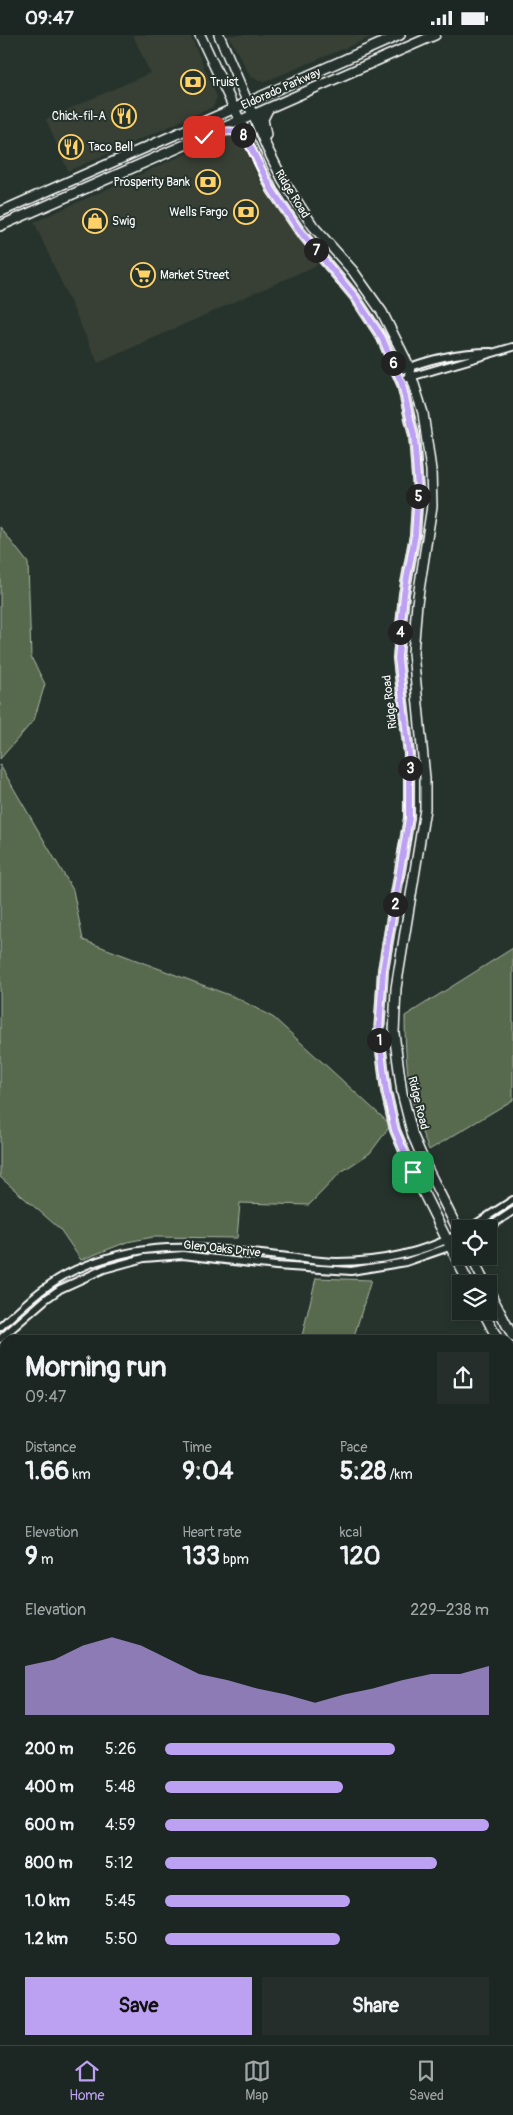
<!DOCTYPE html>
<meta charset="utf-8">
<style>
:root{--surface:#1c2622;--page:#252e2a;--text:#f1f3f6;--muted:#a0a5a5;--line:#3a4340;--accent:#bca0f2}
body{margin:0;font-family:Pangolin,sans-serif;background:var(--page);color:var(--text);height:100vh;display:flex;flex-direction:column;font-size:19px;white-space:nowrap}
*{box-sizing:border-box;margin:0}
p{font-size:16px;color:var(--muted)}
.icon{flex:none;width:28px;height:28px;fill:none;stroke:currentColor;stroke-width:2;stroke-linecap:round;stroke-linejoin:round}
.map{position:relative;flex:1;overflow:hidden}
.details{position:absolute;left:0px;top:1300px;width:514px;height:710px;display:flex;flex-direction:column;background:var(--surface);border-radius:15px 15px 0 0;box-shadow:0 2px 8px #0003,0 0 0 1px var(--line)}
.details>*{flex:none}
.tools{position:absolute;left:452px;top:1185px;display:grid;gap:10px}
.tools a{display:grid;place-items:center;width:45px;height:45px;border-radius:0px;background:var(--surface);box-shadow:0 2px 8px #0003,0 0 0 1px var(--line);font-size:25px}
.pin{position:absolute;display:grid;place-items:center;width:42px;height:42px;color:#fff;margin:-21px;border-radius:10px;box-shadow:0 2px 8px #0006}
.km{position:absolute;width:25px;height:25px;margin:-12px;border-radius:50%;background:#222;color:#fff;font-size:14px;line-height:25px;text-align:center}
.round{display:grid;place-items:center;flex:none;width:52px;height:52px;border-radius:0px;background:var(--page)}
.head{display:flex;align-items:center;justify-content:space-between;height:85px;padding:0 25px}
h1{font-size:28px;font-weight:700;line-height:38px}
.stats{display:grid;grid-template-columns:repeat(3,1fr);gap:8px;height:85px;padding:5px 25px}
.stats div{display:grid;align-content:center}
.stats b{font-size:25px;font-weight:700}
.stats small{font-size:14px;font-weight:400}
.stats p{font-size:14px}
.chart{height:140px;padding:10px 25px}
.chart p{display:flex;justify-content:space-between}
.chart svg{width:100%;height:90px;margin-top:5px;fill:var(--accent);opacity:.7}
.button{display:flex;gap:10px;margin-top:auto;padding:10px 25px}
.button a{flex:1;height:58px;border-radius:0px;background:var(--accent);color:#111;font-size:20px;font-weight:700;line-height:58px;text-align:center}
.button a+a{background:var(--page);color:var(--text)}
ul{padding:0 25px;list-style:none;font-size:16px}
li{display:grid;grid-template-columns:80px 60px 1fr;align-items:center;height:38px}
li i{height:12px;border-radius:6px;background:var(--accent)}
.status{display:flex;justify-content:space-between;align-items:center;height:35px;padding:0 25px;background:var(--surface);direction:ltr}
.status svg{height:14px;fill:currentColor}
.tabs{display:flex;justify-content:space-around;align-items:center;height:70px;border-top:1px solid var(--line);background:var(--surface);font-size:14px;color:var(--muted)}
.tabs a{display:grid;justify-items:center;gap:2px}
.tabs .on{color:var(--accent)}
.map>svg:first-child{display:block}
.built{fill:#384036}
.green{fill:#596b4e;stroke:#acb5a6}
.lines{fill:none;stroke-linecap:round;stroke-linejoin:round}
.minor-casing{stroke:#fff;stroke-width:10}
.major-casing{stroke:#fff;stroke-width:12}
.minor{stroke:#26332d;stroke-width:6}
.major{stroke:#26332d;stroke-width:9}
.route-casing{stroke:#fff;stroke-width:10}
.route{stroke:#bca0f2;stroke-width:6}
.labels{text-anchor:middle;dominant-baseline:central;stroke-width:4;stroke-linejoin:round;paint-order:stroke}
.poi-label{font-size:12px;fill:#fff;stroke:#26332d;text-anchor:start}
.street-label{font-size:12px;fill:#fff;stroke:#26332d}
</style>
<div class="status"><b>09:47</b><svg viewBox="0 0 49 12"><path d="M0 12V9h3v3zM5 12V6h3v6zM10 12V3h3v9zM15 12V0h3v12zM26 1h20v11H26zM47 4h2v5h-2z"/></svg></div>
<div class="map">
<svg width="513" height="2010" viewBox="0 0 513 2010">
<rect width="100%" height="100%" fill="#26332d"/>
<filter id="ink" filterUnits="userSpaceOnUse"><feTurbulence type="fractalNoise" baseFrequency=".02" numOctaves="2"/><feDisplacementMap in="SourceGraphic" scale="10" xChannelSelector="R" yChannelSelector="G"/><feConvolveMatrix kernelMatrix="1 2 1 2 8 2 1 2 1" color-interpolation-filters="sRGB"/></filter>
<g filter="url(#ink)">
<g class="built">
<path d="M133,0H190L217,62L213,72L68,136L46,84L150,38Z"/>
<path d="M228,0H376L264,47L251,42Z"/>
<path d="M228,100L244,109L262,152L317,230L98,328L34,187Z"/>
</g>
<g class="green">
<path d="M0,492L28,528L31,622L45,649L34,685L0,724Z"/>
<path d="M0,730L73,855L83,905L237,963L274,983L391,1090L370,1118L341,1137L309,1170L240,1168L237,1203L153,1202L127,1207L81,1225L60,1194L0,1142Z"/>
<path d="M513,913V1065L429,1115C409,1069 405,1031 405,981Z"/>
<path d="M316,1243L371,1245L353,1305H301Z"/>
<path d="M5,1531V1582L0,1583V1533Z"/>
</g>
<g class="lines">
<defs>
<g id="minor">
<path d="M397,337C428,324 458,317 491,317"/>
<path d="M400,345L513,312"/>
<path d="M468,1194L513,1165"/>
<path d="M486,1194L513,1176"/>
<path d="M0,1292C23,1271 46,1248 75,1235C151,1201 210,1214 288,1222C304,1224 321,1227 337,1227C381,1227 422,1218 461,1198"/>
<path d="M0,1304L46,1264L60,1254L104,1234L144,1223L183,1220L276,1231L351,1236L406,1227L461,1208"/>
</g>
<g id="major">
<path d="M200,0L272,155L299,195L355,262L382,303L402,349L414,401L418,455L415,500L404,559L398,623L409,719V783L383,935L379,999L386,1056L395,1095L413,1137L469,1249"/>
<path d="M219,0L267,113L283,145L313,191L353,236L382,277L407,327L423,378L431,435L432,471L417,568L413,618L425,743V774L396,953L394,998L402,1058L413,1101L426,1131L461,1201"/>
<path d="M266,100L263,84L268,74"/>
<path d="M0,177L400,0"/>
<path d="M0,191L435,0"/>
<path d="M471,1221L485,1249"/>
<path d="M489,1256L513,1302"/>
<path d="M483,1276L498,1305"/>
<path d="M509,1323L513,1329"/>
<path d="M0,1328L5,1334"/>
<path d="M0,1351L5,1358"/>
<path d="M0,1650L5,1641"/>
<path d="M0,1676L5,1668"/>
<path d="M508,2010L513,2008"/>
</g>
</defs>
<use href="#minor" class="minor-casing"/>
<use href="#major" class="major-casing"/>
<use href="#minor" class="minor"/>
<use href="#major" class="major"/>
</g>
</g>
<g class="lines" filter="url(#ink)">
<defs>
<path id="route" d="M204,102C220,98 233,91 246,103L272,155L299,195L355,262L382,303L402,349L414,401L418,455L415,500L404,559L398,623L409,719V783L383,935L379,999L386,1056L395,1095L413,1137"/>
</defs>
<use href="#route" class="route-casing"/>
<use href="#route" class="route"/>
</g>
<defs>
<symbol id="bank-ring" viewBox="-11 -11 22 22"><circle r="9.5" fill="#26332d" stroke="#ffd166" stroke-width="1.5"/><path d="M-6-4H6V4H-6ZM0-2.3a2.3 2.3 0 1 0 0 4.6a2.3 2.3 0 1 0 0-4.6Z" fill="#ffd166"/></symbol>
<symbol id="restaurant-ring" viewBox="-11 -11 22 22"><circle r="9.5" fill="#26332d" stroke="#ffd166" stroke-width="1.5"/><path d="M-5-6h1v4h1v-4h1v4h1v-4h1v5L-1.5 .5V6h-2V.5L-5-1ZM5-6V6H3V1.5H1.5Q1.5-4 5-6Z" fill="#ffd166"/></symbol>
<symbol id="shop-ring" viewBox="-11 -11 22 22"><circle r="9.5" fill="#26332d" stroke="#ffd166" stroke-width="1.5"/><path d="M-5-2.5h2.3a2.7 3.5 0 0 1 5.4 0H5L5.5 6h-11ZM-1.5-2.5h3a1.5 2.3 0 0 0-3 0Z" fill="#ffd166"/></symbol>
<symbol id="supermarket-ring" viewBox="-11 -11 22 22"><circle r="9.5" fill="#26332d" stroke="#ffd166" stroke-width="1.5"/><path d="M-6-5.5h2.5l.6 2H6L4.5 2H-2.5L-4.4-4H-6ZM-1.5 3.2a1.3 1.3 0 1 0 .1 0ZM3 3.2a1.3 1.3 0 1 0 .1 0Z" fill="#ffd166"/></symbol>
</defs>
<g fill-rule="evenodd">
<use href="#bank-ring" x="179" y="33" width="28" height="28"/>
<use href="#restaurant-ring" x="110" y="67" width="28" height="28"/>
<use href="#restaurant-ring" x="57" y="98" width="28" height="28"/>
<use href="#bank-ring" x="194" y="133" width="28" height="28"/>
<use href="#bank-ring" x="232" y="163" width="28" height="28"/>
<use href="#shop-ring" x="81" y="172" width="28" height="28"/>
<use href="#supermarket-ring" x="129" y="226" width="28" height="28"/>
</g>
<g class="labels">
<g class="poi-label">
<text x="210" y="47">Truist</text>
<text x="106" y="81" text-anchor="end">Chick-fil-A</text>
<text x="88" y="112">Taco Bell</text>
<text x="190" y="147" text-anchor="end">Prosperity Bank</text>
<text x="228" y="177" text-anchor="end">Wells Fargo</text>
<text x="112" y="186">Swig</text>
<text x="160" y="240">Market Street</text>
</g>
<g class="street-label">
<text transform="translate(281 54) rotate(-24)">Eldorado Parkway</text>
<text transform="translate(292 159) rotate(58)">Ridge Road</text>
<text transform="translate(390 667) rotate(-97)">Ridge Road</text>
<text transform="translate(418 1068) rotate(76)">Ridge Road</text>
<text transform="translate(222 1214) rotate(6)">Glen Oaks Drive</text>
</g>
</g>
</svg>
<div class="tools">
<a><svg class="icon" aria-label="locate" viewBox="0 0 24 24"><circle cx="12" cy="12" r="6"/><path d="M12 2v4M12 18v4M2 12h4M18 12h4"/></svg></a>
<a><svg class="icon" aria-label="layers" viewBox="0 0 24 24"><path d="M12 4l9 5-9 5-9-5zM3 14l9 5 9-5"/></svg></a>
</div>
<div class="pin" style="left:413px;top:1137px;background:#1e9e55"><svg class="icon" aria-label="arrive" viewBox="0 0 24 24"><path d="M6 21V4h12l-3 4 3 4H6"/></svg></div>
<div class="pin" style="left:204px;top:102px;background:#d93025"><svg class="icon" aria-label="check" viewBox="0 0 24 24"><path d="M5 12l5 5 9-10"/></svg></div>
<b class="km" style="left:379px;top:1005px">1</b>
<b class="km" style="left:395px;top:869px">2</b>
<b class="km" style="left:410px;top:733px">3</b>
<b class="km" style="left:400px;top:597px">4</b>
<b class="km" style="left:418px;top:461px">5</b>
<b class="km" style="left:393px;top:328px">6</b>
<b class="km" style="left:316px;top:215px">7</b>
<b class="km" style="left:243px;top:100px">8</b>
<section class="details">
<div class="head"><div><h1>Morning run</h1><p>09:47</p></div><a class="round"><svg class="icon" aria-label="share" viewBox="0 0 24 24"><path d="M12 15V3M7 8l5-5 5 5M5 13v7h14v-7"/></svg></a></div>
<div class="stats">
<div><p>Distance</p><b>1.66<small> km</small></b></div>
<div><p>Time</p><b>9:04</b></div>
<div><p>Pace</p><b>5:28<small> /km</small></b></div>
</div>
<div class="stats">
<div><p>Elevation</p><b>9<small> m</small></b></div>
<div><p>Heart rate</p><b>133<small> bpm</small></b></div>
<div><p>kcal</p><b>120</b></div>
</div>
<div class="chart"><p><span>Elevation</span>229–238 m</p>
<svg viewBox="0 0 160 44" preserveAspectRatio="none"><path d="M0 44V20L10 17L20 10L30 6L40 10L50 17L60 24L70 27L80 31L90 34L100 38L110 34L120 31L130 27L140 24L150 24L160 20V44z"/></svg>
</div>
<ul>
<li><b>200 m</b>5:26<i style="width:71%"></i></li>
<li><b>400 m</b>5:48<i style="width:55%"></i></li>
<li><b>600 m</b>4:59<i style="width:100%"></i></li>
<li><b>800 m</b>5:12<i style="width:84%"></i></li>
<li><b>1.0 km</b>5:45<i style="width:57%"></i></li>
<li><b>1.2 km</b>5:50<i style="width:54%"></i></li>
</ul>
<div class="button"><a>Save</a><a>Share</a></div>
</section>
</div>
<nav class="tabs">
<a class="on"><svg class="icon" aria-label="home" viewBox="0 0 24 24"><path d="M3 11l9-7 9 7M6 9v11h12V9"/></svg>Home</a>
<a><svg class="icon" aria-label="map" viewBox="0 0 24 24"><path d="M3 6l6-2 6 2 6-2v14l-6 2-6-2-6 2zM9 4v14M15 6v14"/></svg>Map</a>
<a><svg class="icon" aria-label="saved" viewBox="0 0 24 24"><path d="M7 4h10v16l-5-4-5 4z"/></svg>Saved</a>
</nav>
